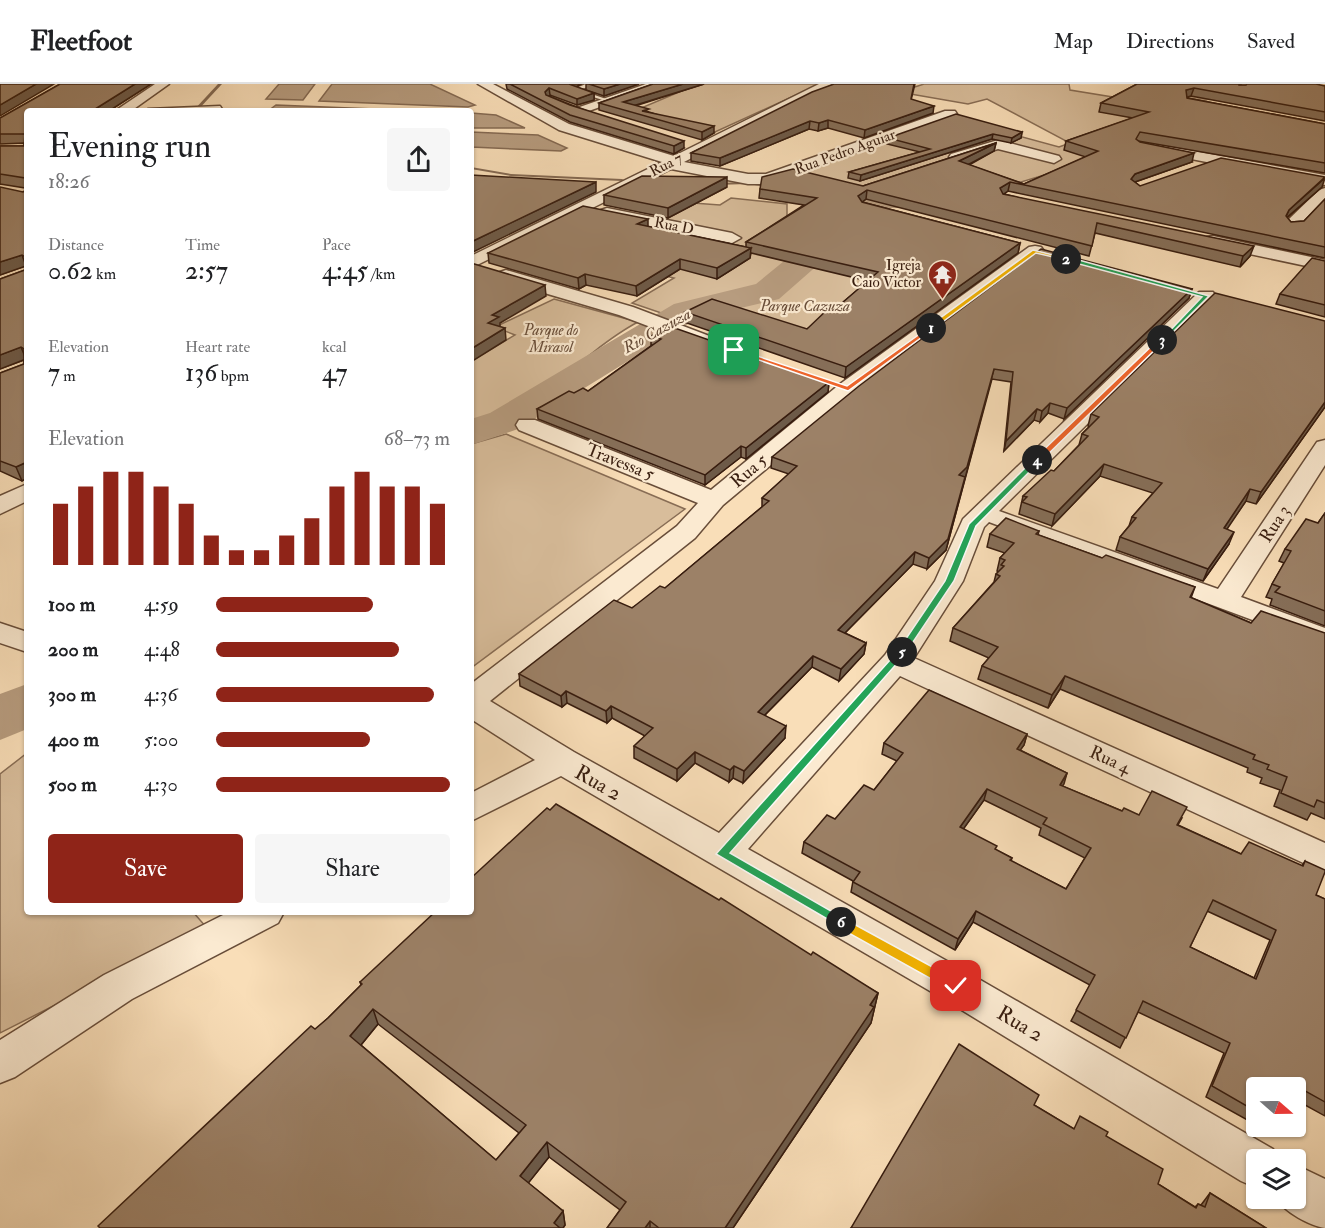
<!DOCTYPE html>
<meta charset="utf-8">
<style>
:root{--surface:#fff;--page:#f6f6f6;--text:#202124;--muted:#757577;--line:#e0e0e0;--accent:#8f2418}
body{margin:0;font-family:"IM FELL Double Pica",serif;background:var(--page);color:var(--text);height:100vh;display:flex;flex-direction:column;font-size:22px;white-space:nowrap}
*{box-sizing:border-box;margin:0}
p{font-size:20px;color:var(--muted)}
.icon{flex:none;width:33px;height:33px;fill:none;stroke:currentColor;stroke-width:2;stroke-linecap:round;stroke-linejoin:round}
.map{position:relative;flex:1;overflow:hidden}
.details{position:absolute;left:24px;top:24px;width:450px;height:807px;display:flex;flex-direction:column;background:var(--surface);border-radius:6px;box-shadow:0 2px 4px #0004}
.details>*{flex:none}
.needle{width:39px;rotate:110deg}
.buttons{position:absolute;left:1246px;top:993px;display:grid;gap:12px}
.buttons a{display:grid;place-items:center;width:60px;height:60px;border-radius:6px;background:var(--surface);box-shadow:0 2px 4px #0004;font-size:30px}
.pin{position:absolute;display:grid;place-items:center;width:51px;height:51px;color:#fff;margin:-26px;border-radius:12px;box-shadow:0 3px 9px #0006}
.km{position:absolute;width:30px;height:30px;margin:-15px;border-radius:50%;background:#222;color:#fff;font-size:16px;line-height:30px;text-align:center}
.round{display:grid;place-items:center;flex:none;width:63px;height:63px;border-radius:6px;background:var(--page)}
.overview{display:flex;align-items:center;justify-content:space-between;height:102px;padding:0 24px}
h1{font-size:33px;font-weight:600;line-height:45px}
.metrics{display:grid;grid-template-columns:repeat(3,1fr);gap:9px;height:102px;padding:6px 24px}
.metrics div{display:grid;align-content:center}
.metrics b{font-size:26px;font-weight:600}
.metrics small{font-size:16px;font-weight:400}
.metrics p{font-size:16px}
.chart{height:168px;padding:12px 24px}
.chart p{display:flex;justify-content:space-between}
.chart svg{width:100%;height:108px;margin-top:6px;stroke:var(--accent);stroke-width:6}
.primary-button{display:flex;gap:12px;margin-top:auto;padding:12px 24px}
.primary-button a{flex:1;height:69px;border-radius:6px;background:var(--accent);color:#fff;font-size:24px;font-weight:600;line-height:69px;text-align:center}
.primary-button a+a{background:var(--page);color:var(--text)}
ul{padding:0 24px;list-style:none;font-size:20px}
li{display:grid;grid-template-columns:96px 72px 1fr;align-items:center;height:45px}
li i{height:15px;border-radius:8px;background:var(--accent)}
header{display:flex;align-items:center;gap:36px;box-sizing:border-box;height:84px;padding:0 30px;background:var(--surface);border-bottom:2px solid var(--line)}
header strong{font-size:28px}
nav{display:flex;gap:33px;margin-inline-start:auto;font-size:21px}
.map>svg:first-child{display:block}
.green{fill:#d8bd9b;stroke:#886d55;stroke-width:1.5}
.water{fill:#b79c7f;stroke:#846952;stroke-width:1.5}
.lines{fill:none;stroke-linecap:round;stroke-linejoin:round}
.stream{fill:#846952;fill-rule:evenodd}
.river{fill:#b79c7f;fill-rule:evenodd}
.service-casing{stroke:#684d39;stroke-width:3}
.minor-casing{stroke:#684d39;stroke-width:3}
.service{fill:#fbead1;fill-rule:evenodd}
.minor{fill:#fbead1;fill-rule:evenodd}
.wall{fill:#866f59;stroke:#381d0f;stroke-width:1.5;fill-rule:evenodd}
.shaded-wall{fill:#6d5a48;stroke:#381d0f;stroke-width:1.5}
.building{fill:#9c8167;stroke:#381d0f;stroke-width:1.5;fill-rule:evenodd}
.split-1{fill:#f0652b;stroke:#fff;stroke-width:1.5}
.split-2{fill:#f5b400;stroke:#fff;stroke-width:1.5}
.split-3{fill:#22a559;stroke:#fff;stroke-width:1.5}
.split-4{fill:#f0652b;stroke:#fff;stroke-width:1.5}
.split-5{fill:#22a559;stroke:#fff;stroke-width:1.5}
.split-6{fill:#22a559;stroke:#fff;stroke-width:1.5}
.split-7{fill:#f5b400;stroke:#fff;stroke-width:1.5}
.labels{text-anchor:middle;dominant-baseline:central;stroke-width:4.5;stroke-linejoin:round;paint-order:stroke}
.far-street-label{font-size:15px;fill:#381d0f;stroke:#fbead1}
.far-poi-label{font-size:15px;fill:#381d0f;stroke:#fbead1;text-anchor:end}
.far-park-label{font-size:15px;font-style:italic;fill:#684d39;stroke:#fbead1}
.far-water-label{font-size:16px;font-style:italic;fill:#644936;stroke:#fbead1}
.street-label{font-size:18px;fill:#381d0f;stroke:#fbead1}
.near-street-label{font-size:21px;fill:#381d0f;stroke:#fbead1}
</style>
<header>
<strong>Fleetfoot</strong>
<nav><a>Map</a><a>Directions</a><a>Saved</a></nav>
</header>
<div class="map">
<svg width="1325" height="1144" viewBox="0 0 1325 1144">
<rect width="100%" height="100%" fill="#f9deb8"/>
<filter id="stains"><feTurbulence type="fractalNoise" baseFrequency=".00333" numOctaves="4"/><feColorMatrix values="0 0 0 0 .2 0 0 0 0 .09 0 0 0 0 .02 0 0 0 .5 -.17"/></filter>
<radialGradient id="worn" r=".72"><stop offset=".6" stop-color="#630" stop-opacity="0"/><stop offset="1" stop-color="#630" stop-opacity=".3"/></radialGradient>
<g class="green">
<path d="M698,0H820L715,48L634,27Z"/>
<path d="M924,0H1069L1070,6L1156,20L1111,64L1051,89L994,106L884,111L792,91L956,35L1059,63L1070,59L987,15L968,20L899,8Z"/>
<path d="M731,114L787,120V132L811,163L768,200L713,223L670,232L632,219L674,194L588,173L693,119L720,121Z"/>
<path d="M832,158L901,173L811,261L707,230L770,209Z"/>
<path d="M554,215L638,238C609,253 592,271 566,288C537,307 504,327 471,338V277L515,251L495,243Z"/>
<path d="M506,350L685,425L471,584V360Z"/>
<path d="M27,669V828H193L207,844L0,949V690Z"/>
</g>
<g class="water">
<path d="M279,0H315L303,16L266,15Z"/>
<path d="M332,0H430L475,21L468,23L319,17Z"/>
<path d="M276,21L425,27H268Z"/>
<path d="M471,29L496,31L525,44H471Z"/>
<path d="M471,48L538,51L567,64L561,67L471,63Z"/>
</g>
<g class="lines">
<g class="stream">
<path d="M218,0H222L197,27H193Z"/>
<path d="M471,83L511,90L622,95L624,96L622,97L511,92L471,85Z"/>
<path d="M748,98L775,103L773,104L748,100L715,101L713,100L715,99Z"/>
</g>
<g class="river">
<path d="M1185,0H1207L1210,12L1207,17L1166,31L1168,42C1160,54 1147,62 1132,58L1129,53L1144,40L1142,27L1146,22L1187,9Z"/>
<path d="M869,108H940L950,110L954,116L950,122L940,124H869L850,128L836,165L779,215L698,234L518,345L471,361V335L490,329L674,220L756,200L811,155L828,116Z"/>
<path d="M27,600V645L0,656V610Z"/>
</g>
<defs>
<g id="service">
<path d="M586,0H595L580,6L609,16V18L571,6Z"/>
<path d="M220,22L222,25L145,27L148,25Z"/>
</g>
<g id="minor">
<path d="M155,0H169L131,27H115Z"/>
<path d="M478,0H493L569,40L674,72L819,0H835L684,78L748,90H766L945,27H955L957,30L768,100H748L671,85L471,184V172L662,78L559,46Z"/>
<path d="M646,0H665L583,29L578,30L571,26Z"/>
<path d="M998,56L1059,72L1061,75L1054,79L998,65L956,77L949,73L951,70Z"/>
<path d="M1155,60L1325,91V101L1150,67L1148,64L1150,61Z"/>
<path d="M1325,104V118L1299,145H1287L1285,141L1287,137L1319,106Z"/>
<path d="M607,124L732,149L741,154L732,159L601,132L599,129L601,126Z"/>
<path d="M1213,152L1325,176V186L1207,161L1204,157L1207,153Z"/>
<path d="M1035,162L1041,163L1044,167L1041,171L856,310L723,421L695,454L490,617L574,668L719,749L885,571L935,497L963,435L1199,208H1213L1215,212L1213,216L999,427L1218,505L1317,358L1325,356V381L1241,513L1325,544V563L989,438L984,443L963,497L914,574L1325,759V789L900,592L748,765L970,890L1273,1065L1278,1076H1257V1104L1241,1097L942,914L561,692L471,737V709L535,676L471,635V600L677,442L698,419L519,346L516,341L519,336H535L711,406L840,300L1029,163Z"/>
<path d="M506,186L633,223L712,253L715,257L712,261H698L619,231L500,196L497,192L500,188Z"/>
<path d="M27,400V417L0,430V412Z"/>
<path d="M0,539L27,548V568L0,559Z"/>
<path d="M229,828H284L278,839L132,915L15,993L0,999V956L104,891Z"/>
<path d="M1296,1081L1325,1095V1144C1311,1142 1283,1128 1277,1114H1296Z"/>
</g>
</defs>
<use href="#service" class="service-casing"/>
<use href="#minor" class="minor-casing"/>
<use href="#service" class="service"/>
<use href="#minor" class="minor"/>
</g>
<g class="wall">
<path d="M60,0H151L109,27H27V394L22,397L0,387V289L24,280V276L0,285V195L25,186V182L0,191L23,108L26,106L25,104L0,100V101V62H24V59L0,60V34Z"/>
<path d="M506,0H581L576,3L594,9V16L577,21L550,11L548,12L684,64L674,70L570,38L507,5Z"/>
<path d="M586,0H639L604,12L586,6Z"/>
<path d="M653,0H704L635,22L649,28L714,49L702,56L599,26V19Z"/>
<path d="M834,0H915L911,16L933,29L864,54L828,44L818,47L809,45L720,82L691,77V69Z"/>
<path d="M1137,0H1241V1L1325,2V37L1191,12L1187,13V14L1325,40V89L1138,57L1140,58L1192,78L1135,98L1140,102L1322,103L1287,134L1291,138L1304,137L1325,115V174L1008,107L1004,110L1250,172L1240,183L1095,149L1089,172L866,115L862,118L1020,159L1018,169L845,294L684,238L685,228L807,245L835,225L868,197L751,169L750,174L717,195L680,185L637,212L586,201L579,205L489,179L488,169L648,143L746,163V158L804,121L759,114L760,105L863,102L996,59L994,67L969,81L1024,100L1086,73L1064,66L1066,57L1133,34L1099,28L1101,19Z"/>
<path d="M1022,48L1021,54L1011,59L992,55L860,97L848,94L849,88L920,68L887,60L888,54Z"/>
<path d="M727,103L668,134L604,121V111Z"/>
<path d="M1325,177V233L1276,220L1280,210Z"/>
<path d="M1192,205L1189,214L1064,335L1048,329L1040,338L1034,336L1004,367L1011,298L992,295L946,466L927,485L913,480L845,549L866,559L864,570L839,597L812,583L765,631L785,654L743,699L733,694L729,698L695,679L677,697L634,674V662L645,652L612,634L607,639L567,619L562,623L520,602L519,590L632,524L665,504L762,423V414L789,390L771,384L772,373Z"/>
<path d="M651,252L829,298L828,308L746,375L741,373L705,401L538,335L537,325L574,309L588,307L652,261H651Z"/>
<path d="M1325,323L1256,420L1246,417L1226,445L1229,460L1203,497L1116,466L1120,453L1129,442L1132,433L1153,409L1100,392L1052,442L1019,430L1023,412L1054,387L1079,361L1082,350L1089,343L1088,342L1091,330Z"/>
<path d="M1325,429V542L1270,521L1272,515L1266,513L1272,500L1284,479L1279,477L1285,465L1318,439Z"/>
<path d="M1039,447L1038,451L1102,474L1195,503L1191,514L1251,539L1325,549V735L1311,729L1307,736L1274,722L1280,706L1260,699L1262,694L1247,688L1248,684L1060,605L1048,624L978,595L982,582L989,574L950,557L953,544L994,498L996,490L999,488L997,487L1000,474L1005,469L987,463L990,450Z"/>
<path d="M1027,650L1024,661L1020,666L1067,689L1062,702L1122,727L1139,731L1182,734L1178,741L1241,770L1302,782L1305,777L1316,811L1325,815V1032L1296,1016L1257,1004V1033L1255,1032L1251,1038L1206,1013L1224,969L1138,928L1120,964L1071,937L1090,901L973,838L955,866L851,808L853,797L802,769L804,758L874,706L897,677L882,670L884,659ZM984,716L1041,744L1039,751L1085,774L1066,805L1011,777L1012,774L996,766L963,745ZM1207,827L1270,856L1254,894L1190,863Z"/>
<path d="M811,871L878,909L871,939L733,1144H607L620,1126L549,1073L528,1099L563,1127L565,1141L563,1144H100L328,934L361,901L360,898ZM378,940L519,1049L496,1076L361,961Z"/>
<path d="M1034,1021L1074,1045L1106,1052L1158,1100L1195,1123L1198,1120L1201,1121L1210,1109L1266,1144H851Z"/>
<path d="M1273,1042H1285L1281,1047Z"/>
</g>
<g class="shaded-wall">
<path d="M36,0H54L0,32V21Z"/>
<path d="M135,0H151L109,27H92Z"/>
<path d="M569,0H581L569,7Z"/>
<path d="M620,0H639L604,12V5Z"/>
<path d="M683,0H704L623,25V18Z"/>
<path d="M549,4L550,11L545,15V8Z"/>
<path d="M1194,4L1191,12L1184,14L1186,6Z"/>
<path d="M594,9V16L577,21V15Z"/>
<path d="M934,22L933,29L864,54L865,46Z"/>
<path d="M828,36V44L818,47L819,39Z"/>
<path d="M810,37L809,45L720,82V74Z"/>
<path d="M714,42V49L702,56V48Z"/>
<path d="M1022,48L1021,54L1011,59L1012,54Z"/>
<path d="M993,50L992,55L860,97L861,91Z"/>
<path d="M684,57V64L674,70V62Z"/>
<path d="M996,59L994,67L958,86L959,77Z"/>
<path d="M1194,69L1192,78L1132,99L1131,95L1135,90Z"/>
<path d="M727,93V103L668,134V124Z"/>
<path d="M1325,94L1322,103L1285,135L1289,126Z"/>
<path d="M596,98V108L471,169V158Z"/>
<path d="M1010,98L1008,107L998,114L1000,104Z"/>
<path d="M867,106L866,115L857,122L858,112Z"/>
<path d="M648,135V144L637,140Z"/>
<path d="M1020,159L1018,169L845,294L846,283Z"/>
<path d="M1254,162L1250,172L1240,183L1243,172Z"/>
<path d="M751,164L750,174L717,195V184Z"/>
<path d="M22,171L26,182L0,191V178Z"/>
<path d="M680,175V185L637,212L636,202Z"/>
<path d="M585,190L586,201L579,205L578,194Z"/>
<path d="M545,201L546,212L500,239V245L488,239L492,231Z"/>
<path d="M1192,205L1189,214L1064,335L1067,324Z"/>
<path d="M505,244L506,256L471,278V265Z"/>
<path d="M21,263L26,275L0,285V271Z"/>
<path d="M994,285L946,466L927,485L929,474L959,391Z"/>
<path d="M829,298L828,308L746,375V364Z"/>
<path d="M1325,318V323L1256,420L1261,408Z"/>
<path d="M1050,319L1048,329L1040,338L1042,327Z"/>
<path d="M1037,325L1034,336L1004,367L1006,357Z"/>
<path d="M741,362V373L705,401V391Z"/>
<path d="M27,378V394L22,397L16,383Z"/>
<path d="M1104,380L1100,392L1052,442L1055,430Z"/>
<path d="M1250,405L1246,417L1219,457L1224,444Z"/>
<path d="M1234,448L1229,460L1203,497L1208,485Z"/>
<path d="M915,468L913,480L836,558L838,546Z"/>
<path d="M866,559L864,570L839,597L841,585Z"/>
<path d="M813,572L812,583L757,639L758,628Z"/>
<path d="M1065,592L1060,605L1048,624L1052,611Z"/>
<path d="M566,607L567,619L562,623L561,612Z"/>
<path d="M611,622L612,634L607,639L606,627Z"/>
<path d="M786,642L785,654L743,699L744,687Z"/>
<path d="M1027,650L1024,661L1014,675L1017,665Z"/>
<path d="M695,668V679L677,697V685Z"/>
<path d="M734,682L733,694L729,698L730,686Z"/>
<path d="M1067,689L1064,700L1056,711L1060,701Z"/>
<path d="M987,705L984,716L957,754L960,743Z"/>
<path d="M976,827L973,838L955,866L958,855Z"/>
<path d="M878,909L871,939L733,1144H725Z"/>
<path d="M373,925L378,940L356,967L350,952Z"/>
<path d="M547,1058L549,1073L522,1107L520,1092Z"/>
<path d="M563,1127L565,1141L563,1144H555L554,1139Z"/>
<path d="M650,1137V1144H645Z"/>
</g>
<g class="building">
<path d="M0,0H36L0,21Z"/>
<path d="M60,0H135L92,27H27V378L16,383L0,377V289L24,280V265L21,263L0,271V195L25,186V173L22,171L0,178V103L23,108L26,106L25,94L0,90V62H24L25,50H0V34Z"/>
<path d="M510,0H569L594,9L577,15L549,4L545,8L546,11L570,21L684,57L674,62L570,31Z"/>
<path d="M589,0H620L604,5Z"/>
<path d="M653,0H683L623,18L649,25L642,27L714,42L702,48L599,19Z"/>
<path d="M834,0H914L911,15L934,22L865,46L828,36L819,39L810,37L720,74L691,69L812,8Z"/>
<path d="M1137,0H1239V1H1246L1247,0H1316L1325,2V28L1194,4L1186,6L1187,14L1325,40V79L1140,48L1136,55L1140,58L1194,69L1135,90L1131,95L1140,102L1221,74L1325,93L1289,126L1286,132L1291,138L1304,137L1325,115V163L1010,98L1000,104L1003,110L1254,162L1243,172L1097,139L1092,162L867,106L858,112L862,118L1020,159L846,283L685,228L712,215L807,245L829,224L835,225L878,188L746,158L817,114L760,105L762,93L793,85L863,102L996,59L959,77L1024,100L1098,67L1066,57L1149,28L1101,19Z"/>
<path d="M956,30L1022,48L1012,54L993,50L861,91L849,88L930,65L888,54Z"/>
<path d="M471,91L596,98L471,158Z"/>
<path d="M642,92L727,93L668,124L604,111Z"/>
<path d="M583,122L648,135L637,140L751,164L717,184L680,175L636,202L585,190L578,194L488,169Z"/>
<path d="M1041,165L1192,205L1067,324L1050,319L1042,327L1037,325L1006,357L1013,288L994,285L967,383L959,391L965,393L948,455L929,474L915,468L838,546L866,559L841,585L813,572L758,628L786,642L744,687L734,682L730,686L695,668L677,685L634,662L653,644L611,622L606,627L566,607L561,612L519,590L614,516L632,524L660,502L665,504L769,417L762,414L797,382L772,373L859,302Z"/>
<path d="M1312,174L1325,177V221L1280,210Z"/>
<path d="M471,179L545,201L492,231L499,233L488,239L505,244L471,265Z"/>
<path d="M1215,209L1325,237V318L1261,408L1250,405L1224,444L1234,448L1208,485L1120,453L1136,434L1132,433L1162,399L1104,380L1055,430L1022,418L1027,413L1023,412L1051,386L1054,387L1088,352L1082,350L1099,333L1091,330Z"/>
<path d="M669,242L829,298L746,364L741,362L705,391L537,325L569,307L574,309L583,304L588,307L661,255L651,252Z"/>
<path d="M1325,429V527L1275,508L1280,503L1272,500L1291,467L1285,465L1306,435L1318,439Z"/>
<path d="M1006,434L1039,447L1036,450L1102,474L1106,471L1195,503L1190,513L1251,539L1261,527L1325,549V719L1317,716L1314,723L1281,709L1287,693L1267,685L1269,681L1253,675L1255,671L1065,592L1052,611L982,582L998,563L953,544L1000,492L996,490L1004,482L1001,481L1005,476L1000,474L1014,459L990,450Z"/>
<path d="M929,606L1027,650L1017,665L1067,689L1060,701L1122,727L1124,724L1139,731L1152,707L1187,723L1177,741L1241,770L1249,758L1303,782L1305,777L1325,786V788L1316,811L1325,815V1018L1300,1004L1296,1015V1004H1257V1028L1212,1002L1230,959L1143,917L1126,954L1076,926L1095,891L976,827L958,855L853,798L860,788L804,758L827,731L835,735L864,701L874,706L903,669L884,659ZM987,705L1047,734L1043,740L1091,764L1066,805L1010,776L1012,774L995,765L997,762L960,743ZM1213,816L1276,846L1256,895L1190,863Z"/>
<path d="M556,720L719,816L721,814L811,871L813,868L878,909L870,921L874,923L725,1144H659L650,1137L645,1144H607L626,1118L547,1058L520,1092L563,1127L554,1139L560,1144H100L98,1142L311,942L315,945L328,934L362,900L360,898L435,828H471V794L547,724L550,726ZM373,925L526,1041L496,1076L350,952Z"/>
<path d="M959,960L1039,1011L1034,1021L1074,1045L1080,1032L1108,1048L1106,1052L1163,1085L1158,1100L1196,1124L1198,1120L1205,1123L1210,1109L1266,1144H851Z"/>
</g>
<path class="split-1" d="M931,242L933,245L848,307L730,266L736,265L847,302Z"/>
<path class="split-2" d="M1033,166L1069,175L1066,176L1036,169L933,245H928V243Z"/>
<path class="split-3" d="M1064,173H1068L1209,212L1164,257H1160L1202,213L1064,176Z"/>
<path class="split-4" d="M1160,254L1165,256L1040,378H1034V375Z"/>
<path class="split-5" d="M1034,375L1041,376L976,442L954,497L905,570H899L897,568L945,497L969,440Z"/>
<path class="split-6" d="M899,566L907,568L730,769L845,835L847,838L841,843L716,770Z"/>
<path class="split-7" d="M841,833L960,898V906H951L836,842L834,838Z"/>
<defs>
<symbol id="temple-pin" viewBox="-11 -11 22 30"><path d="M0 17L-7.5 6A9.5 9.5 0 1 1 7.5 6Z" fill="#8f2418" stroke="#fbead1"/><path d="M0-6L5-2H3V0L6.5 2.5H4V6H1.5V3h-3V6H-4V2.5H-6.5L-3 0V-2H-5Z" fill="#fff"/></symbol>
</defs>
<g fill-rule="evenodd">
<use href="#temple-pin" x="926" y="174" width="33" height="45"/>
</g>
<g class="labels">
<g class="far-street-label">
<text transform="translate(845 68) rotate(-20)">Rua Pedro Aguiar</text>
<text transform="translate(666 81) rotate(-27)">Rua 7</text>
<text transform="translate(674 142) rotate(11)">Rua D</text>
</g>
<g class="far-poi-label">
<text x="921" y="181">Igreja<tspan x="921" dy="17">Caio Victor</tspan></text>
</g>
<g class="far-park-label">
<text x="805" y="222">Parque Cazuza</text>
<text x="551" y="246">Parque do<tspan x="551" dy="17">Mirasol</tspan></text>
</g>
<g class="far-water-label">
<text transform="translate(657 247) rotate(-29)">Rio Cazuza</text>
</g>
<g class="street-label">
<text transform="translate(620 378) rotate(22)">Travessa 5</text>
<text transform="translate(749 387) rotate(-40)">Rua 5</text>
<text transform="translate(1275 440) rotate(-57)">Rua 3</text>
<text transform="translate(1110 676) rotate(25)">Rua 4</text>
</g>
<g class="near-street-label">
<text transform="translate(598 699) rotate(30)">Rua 2</text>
<text transform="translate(1020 940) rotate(31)">Rua 2</text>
</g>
</g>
<rect width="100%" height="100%" filter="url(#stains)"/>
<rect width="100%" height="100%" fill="url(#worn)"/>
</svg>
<div class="buttons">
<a><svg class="needle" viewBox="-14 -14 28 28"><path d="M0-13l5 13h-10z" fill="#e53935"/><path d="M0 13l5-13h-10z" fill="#757577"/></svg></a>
<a><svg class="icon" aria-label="layers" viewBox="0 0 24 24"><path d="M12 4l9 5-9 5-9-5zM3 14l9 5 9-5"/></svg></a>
</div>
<div class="pin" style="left:734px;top:266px;background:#1e9e55"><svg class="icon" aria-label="arrive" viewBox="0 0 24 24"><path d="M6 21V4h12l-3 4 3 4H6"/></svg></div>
<div class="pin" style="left:956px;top:902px;background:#d93025"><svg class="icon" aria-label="check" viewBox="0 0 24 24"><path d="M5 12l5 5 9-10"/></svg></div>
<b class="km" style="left:931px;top:244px">1</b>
<b class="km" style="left:1066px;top:175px">2</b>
<b class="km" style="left:1162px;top:256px">3</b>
<b class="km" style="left:1037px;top:376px">4</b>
<b class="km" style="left:902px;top:568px">5</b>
<b class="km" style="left:841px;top:838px">6</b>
<section class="details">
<div class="overview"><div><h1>Evening run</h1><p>18:26</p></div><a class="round"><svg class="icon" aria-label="share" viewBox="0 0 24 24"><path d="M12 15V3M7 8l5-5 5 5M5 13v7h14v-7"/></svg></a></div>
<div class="metrics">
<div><p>Distance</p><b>0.62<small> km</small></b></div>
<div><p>Time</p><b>2:57</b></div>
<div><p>Pace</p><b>4:45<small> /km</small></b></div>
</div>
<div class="metrics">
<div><p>Elevation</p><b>7<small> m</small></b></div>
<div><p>Heart rate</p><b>136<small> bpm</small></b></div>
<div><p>kcal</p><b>47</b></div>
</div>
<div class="chart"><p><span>Elevation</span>68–73 m</p>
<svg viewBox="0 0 160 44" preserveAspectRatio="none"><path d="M5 44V19M15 44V12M25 44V6M35 44V6M45 44V12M55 44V19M65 44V32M75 44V38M85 44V38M95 44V32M105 44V25M115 44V12M125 44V6M135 44V12M145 44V12M155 44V19"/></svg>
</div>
<ul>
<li><b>100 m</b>4:59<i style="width:67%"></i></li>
<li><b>200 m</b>4:48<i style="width:78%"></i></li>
<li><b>300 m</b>4:36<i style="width:93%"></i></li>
<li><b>400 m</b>5:00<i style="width:66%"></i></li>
<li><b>500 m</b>4:30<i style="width:100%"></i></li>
</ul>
<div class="primary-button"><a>Save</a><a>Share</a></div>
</section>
</div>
